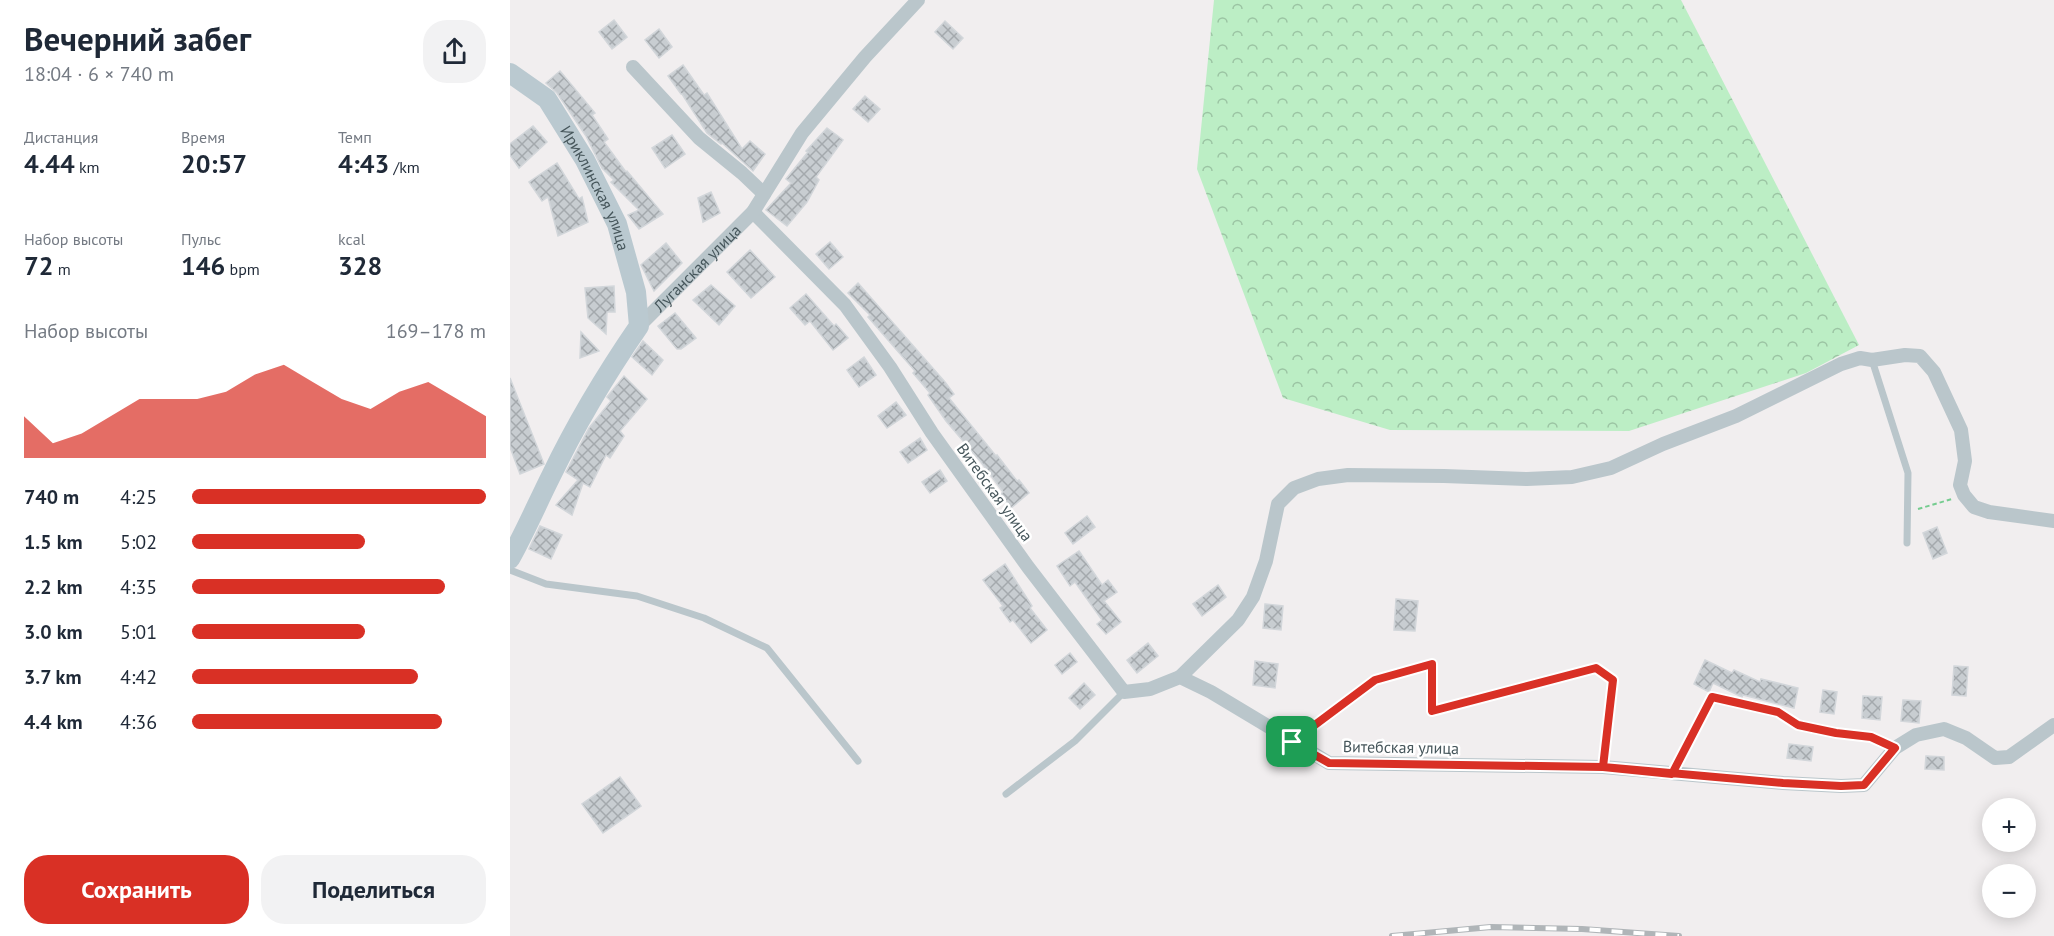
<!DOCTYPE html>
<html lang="ru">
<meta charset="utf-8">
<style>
:root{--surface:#fff;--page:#f2f2f3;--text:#1f2937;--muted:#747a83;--accent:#d93025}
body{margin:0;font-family:"PT Sans",sans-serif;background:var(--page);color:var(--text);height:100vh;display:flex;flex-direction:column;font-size:22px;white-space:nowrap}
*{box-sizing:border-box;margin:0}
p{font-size:20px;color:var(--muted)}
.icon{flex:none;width:33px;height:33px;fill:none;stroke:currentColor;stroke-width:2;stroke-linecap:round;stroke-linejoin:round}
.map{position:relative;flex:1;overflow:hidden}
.side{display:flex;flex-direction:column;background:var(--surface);width:510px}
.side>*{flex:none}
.buttons{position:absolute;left:1472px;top:798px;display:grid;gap:12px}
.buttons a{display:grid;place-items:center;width:54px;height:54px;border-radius:50%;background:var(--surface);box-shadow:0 3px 15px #0003;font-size:30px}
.pin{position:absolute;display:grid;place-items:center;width:51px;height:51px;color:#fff;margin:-26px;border-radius:12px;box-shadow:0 3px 9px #0006}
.round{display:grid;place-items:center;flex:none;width:63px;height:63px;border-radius:24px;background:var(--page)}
.headline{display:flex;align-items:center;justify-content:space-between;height:102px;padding:0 24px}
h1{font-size:33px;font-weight:600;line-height:45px}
.stats{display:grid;grid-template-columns:repeat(3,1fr);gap:9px;height:102px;padding:6px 24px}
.stats div{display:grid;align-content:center}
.stats b{font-size:26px;font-weight:600}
.stats small{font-size:16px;font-weight:400}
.stats p{font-size:16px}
.chart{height:168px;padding:12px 24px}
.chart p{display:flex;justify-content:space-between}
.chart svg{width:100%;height:108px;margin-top:6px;fill:var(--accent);opacity:.7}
.action{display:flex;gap:12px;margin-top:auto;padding:12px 24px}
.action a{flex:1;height:69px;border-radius:24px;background:var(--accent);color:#fff;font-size:24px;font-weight:600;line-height:69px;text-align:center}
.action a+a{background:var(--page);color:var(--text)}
ul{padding:0 24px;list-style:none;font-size:20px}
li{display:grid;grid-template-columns:96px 72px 1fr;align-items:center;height:45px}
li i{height:15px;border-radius:8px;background:var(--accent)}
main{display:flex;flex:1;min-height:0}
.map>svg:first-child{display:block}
.forest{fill:url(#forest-crowns)}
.building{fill:url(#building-cross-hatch);stroke:#d2d6da;stroke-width:1.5}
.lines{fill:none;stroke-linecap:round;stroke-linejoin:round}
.path{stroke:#75cc8f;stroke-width:2;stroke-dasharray:4.5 3;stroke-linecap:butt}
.lane{stroke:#bac6cb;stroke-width:7}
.street{stroke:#bac6cb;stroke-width:14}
.secondary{stroke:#bac9d0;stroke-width:20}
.rail-casing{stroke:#b0b5b8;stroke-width:6}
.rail{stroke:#fff;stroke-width:4;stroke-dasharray:11;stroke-linecap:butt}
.route-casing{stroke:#fff;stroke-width:12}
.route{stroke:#d93025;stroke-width:8}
.labels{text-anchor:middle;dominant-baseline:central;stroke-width:5;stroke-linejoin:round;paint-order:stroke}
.street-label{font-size:16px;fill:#46565b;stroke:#fff}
</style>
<main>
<section class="side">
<div class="headline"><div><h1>Вечерний забег</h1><p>18:04 · 6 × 740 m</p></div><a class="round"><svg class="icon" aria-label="share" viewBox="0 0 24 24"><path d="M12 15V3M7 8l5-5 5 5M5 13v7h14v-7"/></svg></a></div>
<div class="stats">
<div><p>Дистанция</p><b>4.44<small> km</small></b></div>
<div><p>Время</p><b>20:57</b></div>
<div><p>Темп</p><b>4:43<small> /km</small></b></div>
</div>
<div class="stats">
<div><p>Набор высоты</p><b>72<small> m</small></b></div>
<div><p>Пульс</p><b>146<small> bpm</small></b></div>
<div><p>kcal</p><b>328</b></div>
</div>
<div class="chart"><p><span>Набор высоты</span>169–178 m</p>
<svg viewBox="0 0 160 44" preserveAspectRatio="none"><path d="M0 44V27L10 38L20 34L30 27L40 20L50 20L60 20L70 17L80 10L90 6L100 13L110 20L120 24L130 17L140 13L150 20L160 27V44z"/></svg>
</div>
<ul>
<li><b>740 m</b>4:25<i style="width:100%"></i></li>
<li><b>1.5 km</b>5:02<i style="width:59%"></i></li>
<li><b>2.2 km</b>4:35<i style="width:86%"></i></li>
<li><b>3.0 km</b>5:01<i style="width:59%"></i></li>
<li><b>3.7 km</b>4:42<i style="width:77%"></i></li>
<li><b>4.4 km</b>4:36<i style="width:85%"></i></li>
</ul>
<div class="action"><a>Сохранить</a><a>Поделиться</a></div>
</section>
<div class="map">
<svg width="1544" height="936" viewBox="0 0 1544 936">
<defs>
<pattern id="forest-crowns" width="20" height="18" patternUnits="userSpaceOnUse" patternTransform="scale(1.5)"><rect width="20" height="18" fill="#bceec5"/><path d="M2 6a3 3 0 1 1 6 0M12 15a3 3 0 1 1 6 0" fill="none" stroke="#9bc4a3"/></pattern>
<pattern id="building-cross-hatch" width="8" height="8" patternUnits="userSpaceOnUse" patternTransform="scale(1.5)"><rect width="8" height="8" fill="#c8cdd1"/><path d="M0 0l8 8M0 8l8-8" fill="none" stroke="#a4a9ad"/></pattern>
</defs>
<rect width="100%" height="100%" fill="#f1eeef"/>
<path class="forest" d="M704,0H1171L1349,345L1296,373L1119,431L880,430L773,398L687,169Z"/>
<g class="building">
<path d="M104,20L117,37L102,49L89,32Z"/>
<path d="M435,21L453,38L443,49L425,32Z"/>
<path d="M149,29L162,47L149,58L135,40Z"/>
<path d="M173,65L194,95L197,93L232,149L240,141L255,154L243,171L212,143L211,144L197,133L172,94H171L158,76Z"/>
<path d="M50,71L85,113L82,115L98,139L94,142L116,172L117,171L153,214L129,229L118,215L129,210L101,182L104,180L92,168L76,136L47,93L36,83Z"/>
<path d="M355,96L370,109L358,122L343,109Z"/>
<path d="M23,126L37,142L9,168L0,155V144Z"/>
<path d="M317,128L333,140L306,177L309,180L297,202L277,226L256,210L281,183L276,179L298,152L296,151Z"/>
<path d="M162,135L175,154L155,168L142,148Z"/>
<path d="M47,163L69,199L72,197L78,222L48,236L38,197L32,201L19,182Z"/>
<path d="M201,192L210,213L193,222L188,198Z"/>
<path d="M320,242L333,257L319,269L306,254Z"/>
<path d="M156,243L172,263L144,291L131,265Z"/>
<path d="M240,250L265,277L241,298L217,272Z"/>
<path d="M348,283L435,382L444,394L439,398L486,456L487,455L507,481L509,480L519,493L501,508L491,494L493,492L471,462L436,421L418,395L420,393L403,373L405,371L358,317L360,315L338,293Z"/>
<path d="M201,285L225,306L209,325L183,300Z"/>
<path d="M104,286L105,312H97L96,334L78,318L75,288Z"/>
<path d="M296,294L324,326L326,324L338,338L323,350L300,321L295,325L280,308Z"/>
<path d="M165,313L186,338L171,349H167L148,326Z"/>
<path d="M71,332L89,351L70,358Z"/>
<path d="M133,341L153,360L142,375L122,357Z"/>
<path d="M354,357L366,375L349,387L337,370Z"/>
<path d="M114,376L137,399L110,431L114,436L100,458L96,455L80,487L73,483L62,515L46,505L68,480L56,472L79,428L101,401L97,397Z"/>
<path d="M0,378L34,464L10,474L0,447Z"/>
<path d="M386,402L396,415L377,428L368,416Z"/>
<path d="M410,438L417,450L398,463L390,452Z"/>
<path d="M430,470L437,481L420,493L412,482Z"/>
<path d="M577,516L585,527L563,544L555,533Z"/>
<path d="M30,526L52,535L41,559L19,549Z"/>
<path d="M1427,527L1437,553L1423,559L1413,533Z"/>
<path d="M569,551L592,585L598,580L607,592L594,601L611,622L596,634L587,624L592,620L565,582L560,586L547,566Z"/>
<path d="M495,564L522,606L520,608L537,630L521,643L503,620L500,622L490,608L493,606L473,580Z"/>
<path d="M708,585L716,597L692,616L683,604Z"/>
<path d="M886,599L908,601L905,631L884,630Z"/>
<path d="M755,604L773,606L771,630L753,628Z"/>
<path d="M638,643L648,656L627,673L617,660Z"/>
<path d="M560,653L567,662L552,674L545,665Z"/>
<path d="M1195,660L1222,673L1224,670L1250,682L1251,679L1288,688L1284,708L1233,695L1232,697L1203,683L1199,692L1184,684Z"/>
<path d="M745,661L768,664L765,688L743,685Z"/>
<path d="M1444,666L1458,667L1456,696L1442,695Z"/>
<path d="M574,683L585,695L570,709L559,698Z"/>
<path d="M1313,690L1327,692L1324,714L1310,712Z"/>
<path d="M1353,696L1372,697L1370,720L1352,718Z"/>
<path d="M1393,700L1411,701L1409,723L1391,721Z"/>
<path d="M1279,744L1303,747L1301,761L1277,758Z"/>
<path d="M1416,756L1434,757V770L1415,769Z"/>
<path d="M110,777L131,806L93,833L72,804Z"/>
</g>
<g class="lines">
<path class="path" d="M1408,509L1442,499"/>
<g class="lane">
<path d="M1362,360L1398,473L1397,543"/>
<path d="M0,570L36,584L127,596L194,618L257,648L348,761"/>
<path d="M782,742L865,680L922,664V711L1086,668L1103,680L1093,767"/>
<path d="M1162,774L1202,697L1268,712L1288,725L1326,733L1361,737L1385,748"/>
<path d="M496,794L565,741L614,692"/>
</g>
<g class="street">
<path d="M123,67L189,138L232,173L254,194"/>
<path d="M243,212L335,305L380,367L422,433L518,567L614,692L640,689L670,677L701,692L819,763L1093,767L1273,783L1331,786L1354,785L1385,748L1406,735L1434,729L1456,738L1485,758L1499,757L1544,725"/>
<path id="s1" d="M129,326L243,212L292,133L355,57L408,0"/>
<path d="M670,677L728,620L743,597L756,561L768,504L784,488L808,479L838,475L934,476L1017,479L1062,477L1101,468L1153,444L1226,416L1331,364L1350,358L1362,360L1395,355L1410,356L1424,372L1451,430L1455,461L1450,485L1454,495L1464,507L1479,512L1544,521"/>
</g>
<path class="secondary" id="s2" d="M0,73L37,99L75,160L107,224L126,292L129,326C96,374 66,424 41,476C27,504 15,532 0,559"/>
<defs>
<path id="rail" d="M882,936L981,927L1072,929L1169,936"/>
</defs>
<use href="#rail" class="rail-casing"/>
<use href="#rail" class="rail"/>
</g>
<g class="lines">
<defs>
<path id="route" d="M782,742L819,763L1093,767L1273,783L1331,786L1354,785L1385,748L1361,737L1326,733L1288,725L1268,712L1202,697L1162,774L1093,767L1103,680L1086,668L922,711V664L865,680L782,742"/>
</defs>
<use href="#route" class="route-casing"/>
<use href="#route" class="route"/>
</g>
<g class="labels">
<g class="street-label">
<text stroke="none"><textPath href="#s2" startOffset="147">Ириклинская улица</textPath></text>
<text stroke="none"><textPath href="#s1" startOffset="82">Луганская улица</textPath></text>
<text transform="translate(485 492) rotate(54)">Витебская улица</text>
<text transform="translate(891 747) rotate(1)">Витебская улица</text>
</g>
</g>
</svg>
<div class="buttons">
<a>+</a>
<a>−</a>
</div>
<div class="pin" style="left:782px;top:742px;background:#1e9e55"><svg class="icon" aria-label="arrive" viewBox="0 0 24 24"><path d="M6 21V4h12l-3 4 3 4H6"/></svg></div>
</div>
</main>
